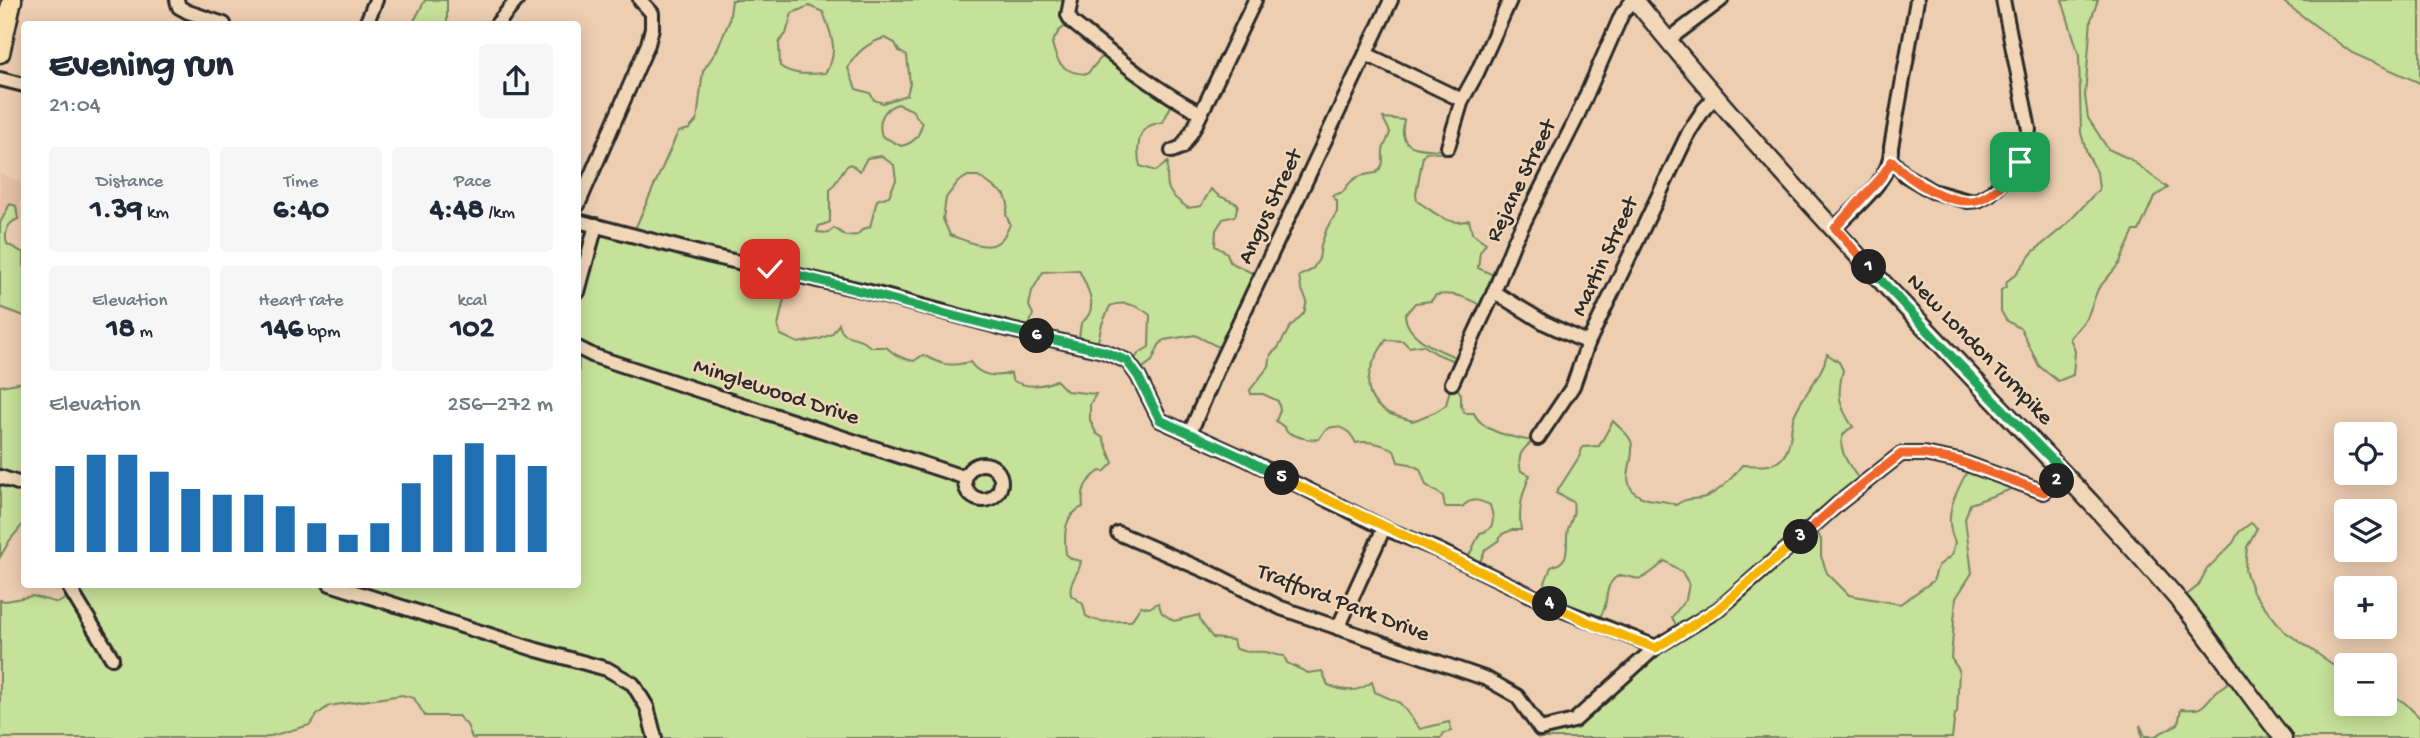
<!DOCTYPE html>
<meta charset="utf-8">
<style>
:root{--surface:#fff;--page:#f6f6f7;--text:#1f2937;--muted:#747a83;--accent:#1f6fb2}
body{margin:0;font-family:"Gochi Hand",sans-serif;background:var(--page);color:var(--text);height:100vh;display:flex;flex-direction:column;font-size:26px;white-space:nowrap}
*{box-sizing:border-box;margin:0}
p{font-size:23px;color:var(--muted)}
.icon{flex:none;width:38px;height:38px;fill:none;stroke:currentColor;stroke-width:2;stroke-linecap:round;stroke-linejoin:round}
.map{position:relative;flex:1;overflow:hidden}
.drawer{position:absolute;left:21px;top:21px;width:560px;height:567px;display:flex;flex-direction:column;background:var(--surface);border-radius:7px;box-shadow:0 4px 18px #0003}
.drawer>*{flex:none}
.tools{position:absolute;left:2334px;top:422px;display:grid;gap:14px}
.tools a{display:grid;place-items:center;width:63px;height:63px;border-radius:7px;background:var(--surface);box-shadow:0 4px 18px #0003;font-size:35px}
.pin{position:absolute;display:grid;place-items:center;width:60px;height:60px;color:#fff;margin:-30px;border-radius:14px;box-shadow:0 4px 10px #0006}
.km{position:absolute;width:35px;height:35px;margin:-18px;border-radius:50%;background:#222;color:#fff;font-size:19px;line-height:35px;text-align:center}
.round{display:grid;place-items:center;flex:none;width:74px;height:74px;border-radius:7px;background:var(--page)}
.overview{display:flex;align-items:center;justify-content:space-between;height:119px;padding:0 28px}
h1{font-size:38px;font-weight:700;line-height:52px}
.stats{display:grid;grid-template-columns:repeat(3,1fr);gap:10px;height:119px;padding:7px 28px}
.stats div{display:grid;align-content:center;border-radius:7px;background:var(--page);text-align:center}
.stats b{font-size:30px;font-weight:700}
.stats small{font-size:19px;font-weight:400}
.stats p{font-size:19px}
.chart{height:196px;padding:14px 28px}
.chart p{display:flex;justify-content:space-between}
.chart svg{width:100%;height:126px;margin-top:7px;stroke:var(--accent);stroke-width:6}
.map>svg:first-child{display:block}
.built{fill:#e5c0a6}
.green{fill:#c6e199;stroke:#788662;stroke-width:2;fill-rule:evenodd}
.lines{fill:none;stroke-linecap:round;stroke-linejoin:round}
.street-casing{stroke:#2b2b2b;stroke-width:18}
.secondary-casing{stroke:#2b2b2b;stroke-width:21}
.primary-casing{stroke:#2b2b2b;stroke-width:23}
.street{stroke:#f1d7b8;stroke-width:12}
.secondary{stroke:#f1d7b8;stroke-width:16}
.primary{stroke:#f9deab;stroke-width:18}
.split-1-casing{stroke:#fff;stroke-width:14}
.split-2-casing{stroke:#fff;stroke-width:14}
.split-3-casing{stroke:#fff;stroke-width:14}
.split-4-casing{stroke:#fff;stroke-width:14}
.split-5-casing{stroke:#fff;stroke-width:14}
.split-6-casing{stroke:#fff;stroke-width:14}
.split-7-casing{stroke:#fff;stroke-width:14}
.split-1{stroke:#f0652b;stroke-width:9}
.split-2{stroke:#22a559;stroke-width:9}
.split-3{stroke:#f0652b;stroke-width:9}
.split-4{stroke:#f5b400;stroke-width:9}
.split-5{stroke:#f5b400;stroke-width:9}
.split-6{stroke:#22a559;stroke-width:9}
.split-7{stroke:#22a559;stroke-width:9}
.labels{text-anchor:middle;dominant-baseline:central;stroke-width:5;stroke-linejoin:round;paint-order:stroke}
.street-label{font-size:23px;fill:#2b2b2b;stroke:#f1d7b8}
</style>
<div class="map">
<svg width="2420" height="738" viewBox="0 0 2420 738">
<rect width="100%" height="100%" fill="#edceb1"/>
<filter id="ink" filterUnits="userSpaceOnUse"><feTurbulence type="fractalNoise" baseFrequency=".0143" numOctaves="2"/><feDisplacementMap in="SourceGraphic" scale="14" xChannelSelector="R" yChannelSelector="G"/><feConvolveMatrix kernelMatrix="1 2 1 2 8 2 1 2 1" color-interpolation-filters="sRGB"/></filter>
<g filter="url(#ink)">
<path class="built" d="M0,173L24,184V192L20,201L22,218L18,219L16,206L0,223Z"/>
<g class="green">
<path d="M425,0H447V24H408L413,23Z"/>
<path d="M732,0H1073L1072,21L1059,31L1052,43C1057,65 1064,73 1087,74L1100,59L1108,53L1173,102L1163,122C1157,123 1151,124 1146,128C1137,135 1137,155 1140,166L1156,171L1168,162C1166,189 1166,193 1188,208L1201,206L1211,189L1219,196L1238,204L1235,216L1223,219L1216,230L1215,246L1227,253L1230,262L1260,277L1224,350L1195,335L1164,340L1159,345L1152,361L1136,373L1131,364L1139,353L1149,347L1150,315C1139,306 1124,300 1110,306L1102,324L1096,349L1078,345L1081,323C1101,309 1087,287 1079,270L1043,272L1032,291L1029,306L1033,314L1027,333L789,276L778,326L781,335L798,343L820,339L832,334L839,324C842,338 850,335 861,340C862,340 870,347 871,347H886C895,355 902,359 914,361L923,355C942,365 948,367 970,362C979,376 996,378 1011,373L1012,380C1025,388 1043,387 1056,380L1067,391L1096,394L1090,404V420L1096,433L1103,438L1113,463L1104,472L1100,471C1085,481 1081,490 1083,507C1063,515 1064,535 1066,554L1072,559L1081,561C1079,575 1068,581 1071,595L1083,604L1086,616C1101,625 1114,620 1131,621L1141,606L1149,608L1158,603L1162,613L1174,621L1199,615L1201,622L1213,638L1233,640L1235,648C1246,654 1254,651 1266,652C1272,653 1277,656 1284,656L1287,663L1308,673L1322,671L1328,685C1345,692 1357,693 1372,682L1375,692L1400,703L1420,729L1449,722L1452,731L1444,733L1441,738H472L467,725L458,716H425L414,698L402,695L329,706L318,714L310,725L264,738H0V600L6,601L32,596L58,603L73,594L78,584H578L579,225L631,238L678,132L689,129L697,120L703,71L717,50L729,22ZM809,6L823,12C831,33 840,53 825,73C810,74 793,76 780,66L779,42L786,34L792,13ZM885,38L895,43L899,51L907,56L910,83L907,95L883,103L874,100L870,93L856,89L848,68C855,53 869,42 885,38ZM898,104L912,110L922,124C919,137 914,143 901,146L882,136C877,122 883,108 898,104ZM881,156L894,165L896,180L889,196L877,200L870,227L863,229L857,235L846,236L834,228L828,233L817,232L819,226L830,222V190C838,182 840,170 850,164L860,171L867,158ZM968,176H978L1005,195L1008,204L1006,215L1010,224C998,258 976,244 950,235L943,219L946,198L958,182Z"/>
<path d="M2062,0H2098L2091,20L2090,32L2085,96L2088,118L2108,149L2130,159L2168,188L2154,197L2139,231H2134L2119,264L2098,289L2087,318L2070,338L2075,351L2073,375L2058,381L2039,366L2021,329L2006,320L2001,311V290L2006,287L2007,281L2015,275L2033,252L2067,224L2099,189L2097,172L2087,153L2081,133L2079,55Z"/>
<path d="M2281,0H2420V83L2352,53Z"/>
<path d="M1383,118L1404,120C1397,151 1419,148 1442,150L1440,153L1426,152L1423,156L1416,194L1417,201C1433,211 1449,228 1469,220L1472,233L1486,243L1480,252L1478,268L1498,277L1485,308C1468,298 1456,292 1436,295L1431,301L1415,303L1405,315C1407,340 1440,350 1460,359L1459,363L1437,354L1423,345L1409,347L1403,341L1386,340C1370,363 1356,394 1386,412C1394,416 1404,418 1413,421L1435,412L1446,405L1452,381L1461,394V406L1465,413H1474C1482,432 1514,438 1533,441C1521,450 1517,456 1521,471L1530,475C1522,494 1518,509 1521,530H1512L1502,534L1499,540L1485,550L1477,569L1465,564L1480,533C1496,530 1494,518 1490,505C1479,500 1472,497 1462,507H1445L1443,496L1426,485L1420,469L1410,464L1398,462L1394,450C1382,444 1369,440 1356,443C1348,426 1330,419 1319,439C1308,441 1298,437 1287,432L1284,427L1276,421L1280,410L1278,401L1263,394H1251L1250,390L1269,366L1271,354L1278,348L1290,327L1304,313L1307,301L1301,288L1299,276L1312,270L1319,259L1321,245L1327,228L1337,212V201L1332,196L1343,192C1352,177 1359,175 1376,173C1386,162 1382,163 1383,150C1384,145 1389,138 1390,132Z"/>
<path d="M10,204L16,206L18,219C7,223 4,233 7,244L24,253V316L0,307V223Z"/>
<path d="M1827,354L1839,362L1843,370C1837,395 1838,405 1853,427C1827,438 1851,469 1862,483L1815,526L1821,540V556L1827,573L1849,595L1900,604L1933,581L1938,566L1952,555L1955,542C1942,515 1956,492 1969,468L2011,481L2009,490L1970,504L1965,519L1972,573L1956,598L1951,658L1959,670L1957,713L1955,714L1952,738H1539L1541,730L1574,721L1680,633L1672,617L1686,599L1689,584L1682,572L1665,561C1659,566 1650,575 1642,578C1633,581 1623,571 1615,578C1605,586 1608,599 1604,609C1602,614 1598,620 1596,624L1539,598L1551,567C1574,561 1564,543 1568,529C1572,518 1575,514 1573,502L1556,493L1579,457L1583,447L1599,446L1613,421C1618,427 1628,433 1631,441C1637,458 1619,479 1635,493C1647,503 1663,498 1676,505C1687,496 1697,501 1708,496C1721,490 1734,476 1742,465C1755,465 1774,469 1783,457C1792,446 1790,428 1794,416C1803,393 1822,378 1827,354Z"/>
<path d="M24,382V523L10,540L0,557V386Z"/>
<path d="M2251,523L2257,528L2247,547L2245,570L2253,592L2284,631L2347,674V704H2385V691L2405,703L2420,718V738H2142L2140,725L2145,736H2155L2178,724L2181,709C2206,710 2200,708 2216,692C2222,687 2229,682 2235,677L2179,601L2198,586L2207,569L2233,543L2239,532Z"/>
</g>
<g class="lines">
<defs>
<g id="street">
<path d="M177,0L179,7L188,12L224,24"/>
<path d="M1071,0L1068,15L1072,22C1113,55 1153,89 1201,113"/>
<path d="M366,24L376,0"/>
<path d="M497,24L517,0"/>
<path d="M1668,40L1721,0"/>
<path d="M1366,54L1462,100"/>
<path d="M0,79L24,85"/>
<path d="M1448,147L1462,100L1477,73L1510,0"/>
<path d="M1172,151L1182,147L1194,128L1255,0"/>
<path d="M1892,161L1905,175L1932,191L1968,201L1978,200L1991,193L2013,171L2025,153L2029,129L2003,0"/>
<path d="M578,205L648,44L652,28V13L640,0"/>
<path d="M578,221L711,256L866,291L1011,330L1103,351L1127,361L1138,376L1160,420L1244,458L1384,528L1438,550L1557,608L1656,647"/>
<path d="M1835,228C1856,206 1893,179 1891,147L1917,0"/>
<path d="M578,292L596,225"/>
<path d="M1494,292L1545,323L1588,343"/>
<path d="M578,348L594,356L963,477"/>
<path d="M1452,383L1494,292L1514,242L1575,121L1622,14L1633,0"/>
<path d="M1190,433L1219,365L1391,0"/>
<path d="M1538,438L1573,386L1588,343L1689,132L1704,109L1716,96"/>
<circle cx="983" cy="482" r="18"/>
<path d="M0,477L24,485"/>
<path d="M1118,533L1220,577L1281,608L1487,679L1517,696L1540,729"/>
<path d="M67,584L112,658"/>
<path d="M330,584L537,650L607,669L633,684L647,707L655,738"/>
<path d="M1338,628L1384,528"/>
<path d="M1540,729L1574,721L1656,647L1719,609L1839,503L1901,454H1924L1959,461L2044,492L2066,474"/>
</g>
<path id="secondary" d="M1635,0C1736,125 1844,243 1955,359C2031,440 2109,519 2181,603C2217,647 2248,694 2283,738"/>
<path id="primary" d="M0,53L12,0"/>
</defs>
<use href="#street" class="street-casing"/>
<use href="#secondary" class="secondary-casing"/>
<use href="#primary" class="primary-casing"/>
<use href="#street" class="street"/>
<use href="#secondary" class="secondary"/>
<use href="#primary" class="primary"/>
</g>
</g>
<g class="lines" filter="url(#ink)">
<defs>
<path id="split-1" d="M1869,267L1835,228L1880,179L1892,161C1909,180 1952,209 1980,199C1997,192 2010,177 2020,162"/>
<path id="split-2" d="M1869,267L1956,361L2066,474L2057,481"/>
<path id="split-3" d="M1801,537L1839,503L1901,454H1924L1959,461L2044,492L2057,481"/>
<path id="split-4" d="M1550,604L1594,625L1656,648L1718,609L1801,537"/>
<path id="split-5" d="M1282,478L1550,604"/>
<path id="split-6" d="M1037,336L1103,351L1127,361L1138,376L1160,420L1244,458L1282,478"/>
<path id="split-7" d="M770,269C860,288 947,317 1037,336"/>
</defs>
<use href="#split-1" class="split-1-casing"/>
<use href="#split-2" class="split-2-casing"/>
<use href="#split-3" class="split-3-casing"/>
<use href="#split-4" class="split-4-casing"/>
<use href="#split-5" class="split-5-casing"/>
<use href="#split-6" class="split-6-casing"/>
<use href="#split-7" class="split-7-casing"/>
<use href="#split-1" class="split-1"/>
<use href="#split-2" class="split-2"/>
<use href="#split-3" class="split-3"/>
<use href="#split-4" class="split-4"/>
<use href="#split-5" class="split-5"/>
<use href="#split-6" class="split-6"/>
<use href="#split-7" class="split-7"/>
</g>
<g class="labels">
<g class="street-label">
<text transform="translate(1522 181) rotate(-64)">Rejane Street</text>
<text transform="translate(1271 207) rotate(-65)">Angus Street</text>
<text transform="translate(1606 257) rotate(-65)">Martin Street</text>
<text transform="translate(1979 350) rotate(46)">New London Turnpike</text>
<text transform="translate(776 393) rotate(18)">Minglewood Drive</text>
<text transform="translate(1343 604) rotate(21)">Trafford Park Drive</text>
</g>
</g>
</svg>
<div class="tools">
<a><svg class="icon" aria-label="locate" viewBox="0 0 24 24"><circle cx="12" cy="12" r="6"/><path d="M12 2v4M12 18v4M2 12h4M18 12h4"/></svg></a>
<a><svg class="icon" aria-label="layers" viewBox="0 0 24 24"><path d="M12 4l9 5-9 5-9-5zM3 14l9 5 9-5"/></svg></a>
<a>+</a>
<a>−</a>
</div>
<div class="pin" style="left:2020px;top:162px;background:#1e9e55"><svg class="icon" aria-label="arrive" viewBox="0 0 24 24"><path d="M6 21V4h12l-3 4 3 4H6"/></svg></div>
<div class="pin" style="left:770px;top:269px;background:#d93025"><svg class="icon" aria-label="check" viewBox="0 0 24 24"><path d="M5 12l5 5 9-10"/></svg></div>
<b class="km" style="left:1869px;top:267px">1</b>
<b class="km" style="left:2057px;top:481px">2</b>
<b class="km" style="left:1801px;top:537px">3</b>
<b class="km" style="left:1550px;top:604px">4</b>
<b class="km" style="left:1282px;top:478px">5</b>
<b class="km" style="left:1037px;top:336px">6</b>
<section class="drawer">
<div class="overview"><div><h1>Evening run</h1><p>21:04</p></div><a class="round"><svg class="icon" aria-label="share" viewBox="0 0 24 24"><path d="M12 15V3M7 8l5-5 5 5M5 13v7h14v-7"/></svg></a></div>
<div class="stats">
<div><p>Distance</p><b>1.39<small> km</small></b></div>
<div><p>Time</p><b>6:40</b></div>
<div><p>Pace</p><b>4:48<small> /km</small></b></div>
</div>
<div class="stats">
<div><p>Elevation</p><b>18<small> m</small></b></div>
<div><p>Heart rate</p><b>146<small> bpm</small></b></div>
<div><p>kcal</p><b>102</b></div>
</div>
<div class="chart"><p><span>Elevation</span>256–272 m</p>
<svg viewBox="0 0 160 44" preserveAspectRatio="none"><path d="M5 44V14M15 44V10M25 44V10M35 44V16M45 44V22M55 44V24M65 44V24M75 44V28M85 44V34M95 44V38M105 44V34M115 44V20M125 44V10M135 44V6M145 44V10M155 44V14"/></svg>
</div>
</section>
</div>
